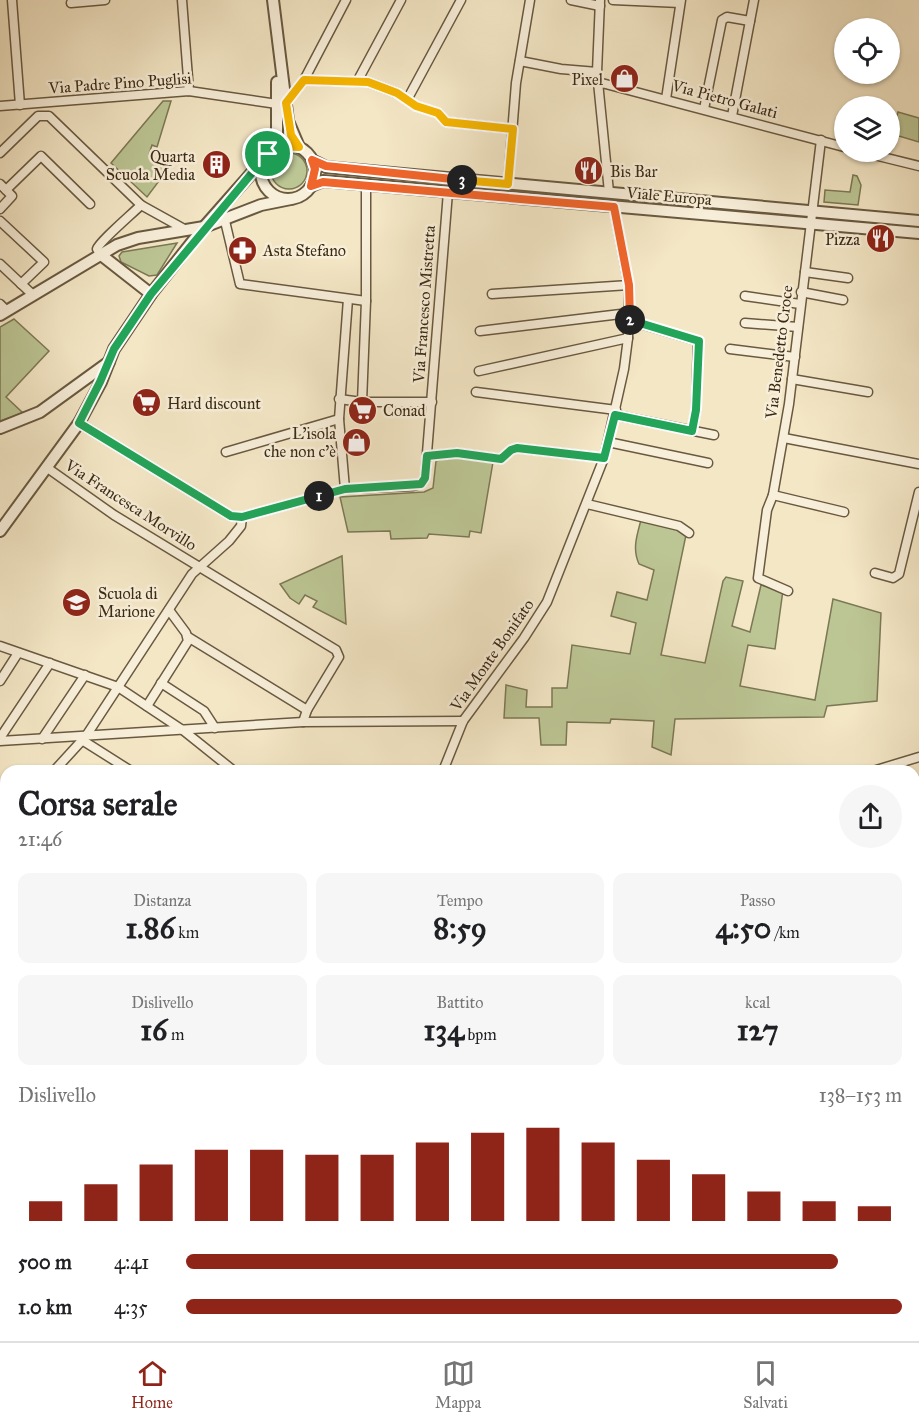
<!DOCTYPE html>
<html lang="it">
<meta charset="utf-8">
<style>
:root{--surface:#fff;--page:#f6f6f6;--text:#202124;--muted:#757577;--line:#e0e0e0;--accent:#8f2418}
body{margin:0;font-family:"IM FELL Great Primer",serif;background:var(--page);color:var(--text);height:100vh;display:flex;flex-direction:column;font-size:22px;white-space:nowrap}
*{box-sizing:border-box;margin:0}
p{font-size:20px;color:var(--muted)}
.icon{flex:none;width:33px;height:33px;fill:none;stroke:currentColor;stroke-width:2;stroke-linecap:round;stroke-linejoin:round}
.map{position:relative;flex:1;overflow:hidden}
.drawer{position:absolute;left:0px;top:765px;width:920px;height:576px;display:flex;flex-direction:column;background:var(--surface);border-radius:18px 18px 0 0;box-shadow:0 2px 4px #0004}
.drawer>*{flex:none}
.tools{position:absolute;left:834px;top:18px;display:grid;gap:12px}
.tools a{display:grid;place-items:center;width:66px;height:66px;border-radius:50%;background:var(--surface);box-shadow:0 2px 4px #0004;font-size:30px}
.pin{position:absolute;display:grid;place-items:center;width:51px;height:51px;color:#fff;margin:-26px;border:3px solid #fff;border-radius:50%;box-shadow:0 2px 6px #0007}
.km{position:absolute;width:30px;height:30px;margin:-15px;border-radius:50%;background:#222;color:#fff;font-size:16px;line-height:30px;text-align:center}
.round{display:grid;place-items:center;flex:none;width:63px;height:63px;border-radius:32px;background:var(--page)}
.summary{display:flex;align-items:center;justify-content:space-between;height:102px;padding:0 18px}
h1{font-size:33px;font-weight:700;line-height:45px}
.metrics{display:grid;grid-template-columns:repeat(3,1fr);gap:9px;height:102px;padding:6px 18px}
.metrics div{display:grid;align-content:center;border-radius:12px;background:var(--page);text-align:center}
.metrics b{font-size:30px;font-weight:700}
.metrics small{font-size:16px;font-weight:400}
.metrics p{font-size:16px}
.chart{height:168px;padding:12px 18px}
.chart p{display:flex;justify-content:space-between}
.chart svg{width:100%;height:108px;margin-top:6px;stroke:var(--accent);stroke-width:6}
ul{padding:0 18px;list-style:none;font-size:20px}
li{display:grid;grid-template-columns:96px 72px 1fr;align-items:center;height:45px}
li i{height:15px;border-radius:8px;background:var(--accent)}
.tab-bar{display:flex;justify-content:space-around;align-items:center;height:84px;border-top:2px solid var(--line);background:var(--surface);font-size:16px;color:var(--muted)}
.tab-bar a{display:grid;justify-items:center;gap:3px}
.tab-bar .current{color:var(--accent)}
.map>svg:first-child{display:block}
.green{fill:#bcc594;stroke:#7c7854;stroke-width:1.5}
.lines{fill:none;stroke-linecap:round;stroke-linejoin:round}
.minor-casing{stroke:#695940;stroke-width:11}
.tertiary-casing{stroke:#695940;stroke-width:14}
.minor{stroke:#f8efda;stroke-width:8}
.tertiary{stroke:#f8efda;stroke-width:10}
.split-1-casing{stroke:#fff;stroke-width:12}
.split-2-casing{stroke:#fff;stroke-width:12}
.split-3-casing{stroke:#fff;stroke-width:12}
.split-4-casing{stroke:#fff;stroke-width:12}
.split-1{stroke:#22a559;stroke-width:8}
.split-2{stroke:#22a559;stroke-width:8}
.split-3{stroke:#f0652b;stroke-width:8}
.split-4{stroke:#f5b400;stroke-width:8}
.labels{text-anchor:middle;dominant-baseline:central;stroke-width:5;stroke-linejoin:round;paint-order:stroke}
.poi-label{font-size:16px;fill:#3b2a13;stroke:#f8efda;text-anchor:start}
.street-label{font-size:16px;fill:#3b2a13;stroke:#f8efda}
</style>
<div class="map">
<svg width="919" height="1341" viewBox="0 0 919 1341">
<rect width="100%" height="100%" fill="#f4e7c6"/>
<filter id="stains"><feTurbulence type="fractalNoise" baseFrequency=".00333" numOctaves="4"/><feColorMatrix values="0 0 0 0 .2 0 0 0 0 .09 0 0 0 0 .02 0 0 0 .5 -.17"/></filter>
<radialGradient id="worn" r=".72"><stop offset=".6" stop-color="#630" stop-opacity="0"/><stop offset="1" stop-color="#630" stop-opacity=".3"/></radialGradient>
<g class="green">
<path d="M163,101H171L157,147L152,145L149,154L168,169L147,197L111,163Z"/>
<path d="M898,112L919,118V142L892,134Z"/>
<circle cx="289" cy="171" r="18"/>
<path d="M853,175L857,176L861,185L858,205L824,202L825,190L850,192Z"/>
<path d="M177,243L157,275L149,276L121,262L119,256L122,252Z"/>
<path d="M14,319L49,351L6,397L23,413L0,421V327Z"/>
<path d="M452,456L493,462L481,533L470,531L469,537L429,534L427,538L391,539L390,531L348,532L340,497L424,492L433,488L436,461Z"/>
<path d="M641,520L678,527L686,535L661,655L705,663L723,581L726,577L743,581L732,626L750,632L761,585L783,590L775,649L748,645L740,686L815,700L833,599L881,613L877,701L827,706L824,717L675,719L671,755L652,747L654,721L611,719L610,723L567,722L566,745H541L539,718H504L506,685L527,690L526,707H552V688H567L572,645L630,654L636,623L611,616L617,592L647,600L654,570L639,564C632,549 637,535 641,520Z"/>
<path d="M342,556L346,624L313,607L317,601L305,595L299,604L290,598L280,584Z"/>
<path d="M919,965V1074L914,1073V966Z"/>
<path d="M6,1024V1335H712L700,1341H0V1029Z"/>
</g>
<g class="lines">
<defs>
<g id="minor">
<path d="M12,0L20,105"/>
<path d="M182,0L189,91"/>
<path d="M571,0L600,6"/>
<path d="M600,0L597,72L609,192"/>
<path d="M613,0L680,3"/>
<path d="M71,3L105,0"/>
<path d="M520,61L561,69L597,72"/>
<path d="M304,80L368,82L397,93L416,106L438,113L446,122L513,129"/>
<path d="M358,80L401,0"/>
<path d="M598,82L844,147"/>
<path d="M666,99L681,0"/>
<path d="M407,100L461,0"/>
<path d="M286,103L304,80L346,0"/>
<path d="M0,106L189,91L277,104"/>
<path d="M704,109L722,20L727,17L750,21"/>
<path d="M732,116L754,0"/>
<path d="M821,140L789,404L773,495L844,512"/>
<path d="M862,152L919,166"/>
<path d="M0,153L38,116H49L141,205L186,230"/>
<path d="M0,184L12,196L0,209"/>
<path d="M508,184L516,83L530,0"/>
<path d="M6,190L41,156L90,204"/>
<path d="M0,221L44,262L21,284"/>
<path d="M225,221L240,284L366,301"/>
<path d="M100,254L97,249C99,242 132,214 141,205"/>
<path d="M0,264L33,295"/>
<path d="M805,272L848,278"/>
<path d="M801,292L843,300"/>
<path d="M492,294L629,285"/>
<path d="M745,296L800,304"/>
<path d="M0,304L7,311"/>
<path d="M628,320L698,341L696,410L692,431"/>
<path d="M745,323L798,327"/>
<path d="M480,331L629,313"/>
<path d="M730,349L795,357"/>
<path d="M479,371L628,338"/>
<path d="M792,379L868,392"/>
<path d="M476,392L616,410"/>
<path d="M339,399L362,402H432"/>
<path d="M362,402L366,301V185"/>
<path d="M615,415L714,435"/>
<path d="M79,423L231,516L242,517"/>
<path d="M784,438L919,464"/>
<path d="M608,442L708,463"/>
<path d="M226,452L339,419"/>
<path d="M427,456L457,453L501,459L511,450L517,448L604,458"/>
<path d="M46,467L114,515L336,650L339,657L307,710L303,722"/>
<path d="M345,489L413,486L421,484L425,478L448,192"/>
<path d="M773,495L767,510L758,578L788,591"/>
<path d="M587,504L679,526L689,533"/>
<path d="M875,573L893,578L899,574L919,492"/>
<path d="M188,637L307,710"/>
<path d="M0,646L118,687L184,731L234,771"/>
<path d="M0,681L18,653"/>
<path d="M161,683L204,711L215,728"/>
<path d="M147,706L188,641L186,633L169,610"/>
<path d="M0,738L50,663"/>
<path d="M42,739L85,675"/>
<path d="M82,740L131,771"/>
<path d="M0,741L303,722L463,721"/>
<path d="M54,771L86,736L192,574L229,541L241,526L242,517L345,489L339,419L348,299"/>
<path d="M443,771L463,721L524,638L547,602L604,458L624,369L628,338L629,287L614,207"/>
<path d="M873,771L919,757"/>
<path d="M0,836L6,829"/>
<path d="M0,886L6,891"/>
<path d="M914,943L919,942"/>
<path d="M914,961L919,960"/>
<path d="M914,1080L919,1081"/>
<path d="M914,1115H919"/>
<path d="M914,1210H919"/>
<path d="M914,1250L919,1246"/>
<path d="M805,1341L813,1335"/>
</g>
<g id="tertiary">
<path d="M273,0L288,121L299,147"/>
<circle cx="288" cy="172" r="27"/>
<path d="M269,152L277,133V82"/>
<path d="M312,160L326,167L919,221"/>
<path d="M311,186L323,181L919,233"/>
<path d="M100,254L151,294"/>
<path d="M0,315L117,245L138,238L204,227L261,205L291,199"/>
<path d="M0,428L40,412L109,362"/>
<path d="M0,531L79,423L101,382L114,349L151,294L204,227L265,158"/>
</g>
</defs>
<use href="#minor" class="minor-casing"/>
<use href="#tertiary" class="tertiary-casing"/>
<use href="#minor" class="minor"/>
<use href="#tertiary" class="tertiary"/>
</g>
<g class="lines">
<defs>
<path id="split-1" d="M268,154L151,294L114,349L100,382L79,423L231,516L242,517L319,496"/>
<path id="split-2" d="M319,496L345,489L421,484L425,478L427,456L457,453L501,459L511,450L517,448L604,458L615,415L692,431L696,410L699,341L630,320"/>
<path id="split-3" d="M462,180L326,166L312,160L315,169L311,186L323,182L614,207L629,285L630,320"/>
<path id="split-4" d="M268,154L282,146L299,147L291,135L286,103L304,80L368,82L397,93L416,106L438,113L446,122L513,129L508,184L462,180"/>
</defs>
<use href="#split-1" class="split-1-casing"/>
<use href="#split-2" class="split-2-casing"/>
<use href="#split-3" class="split-3-casing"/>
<use href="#split-4" class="split-4-casing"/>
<use href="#split-1" class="split-1"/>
<use href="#split-2" class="split-2"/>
<use href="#split-3" class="split-3"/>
<use href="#split-4" class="split-4"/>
</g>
<defs>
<symbol id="shop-disc" viewBox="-11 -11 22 22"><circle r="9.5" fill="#8f2418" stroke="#f8efda"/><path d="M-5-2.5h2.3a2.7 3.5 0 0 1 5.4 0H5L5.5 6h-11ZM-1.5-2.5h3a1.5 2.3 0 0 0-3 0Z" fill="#fff"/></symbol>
<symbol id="building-disc" viewBox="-11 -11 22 22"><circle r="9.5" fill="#8f2418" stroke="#f8efda"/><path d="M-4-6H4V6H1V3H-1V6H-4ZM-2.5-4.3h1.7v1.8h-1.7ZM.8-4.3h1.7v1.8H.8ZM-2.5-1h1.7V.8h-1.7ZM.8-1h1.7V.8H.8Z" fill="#fff"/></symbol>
<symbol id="restaurant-disc" viewBox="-11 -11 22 22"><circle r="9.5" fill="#8f2418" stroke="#f8efda"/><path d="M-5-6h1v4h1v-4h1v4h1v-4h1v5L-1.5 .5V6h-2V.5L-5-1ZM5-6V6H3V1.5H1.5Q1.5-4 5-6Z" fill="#fff"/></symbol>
<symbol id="pharmacy-disc" viewBox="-11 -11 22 22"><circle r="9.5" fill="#8f2418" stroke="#f8efda"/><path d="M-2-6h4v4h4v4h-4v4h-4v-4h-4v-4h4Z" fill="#fff"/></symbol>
<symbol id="supermarket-disc" viewBox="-11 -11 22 22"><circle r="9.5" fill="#8f2418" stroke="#f8efda"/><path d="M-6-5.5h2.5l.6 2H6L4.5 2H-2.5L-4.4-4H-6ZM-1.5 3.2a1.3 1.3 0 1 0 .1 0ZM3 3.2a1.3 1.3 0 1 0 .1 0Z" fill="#fff"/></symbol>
<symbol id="school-disc" viewBox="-11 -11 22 22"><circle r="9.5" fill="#8f2418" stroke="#f8efda"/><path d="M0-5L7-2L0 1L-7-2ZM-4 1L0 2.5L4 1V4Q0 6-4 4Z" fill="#fff"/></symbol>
</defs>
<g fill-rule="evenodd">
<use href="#shop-disc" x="608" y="62" width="33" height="33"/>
<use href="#building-disc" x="200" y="148" width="33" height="33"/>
<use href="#restaurant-disc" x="572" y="154" width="33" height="33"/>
<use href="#restaurant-disc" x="864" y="222" width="33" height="33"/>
<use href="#pharmacy-disc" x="226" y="234" width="33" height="33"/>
<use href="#supermarket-disc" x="130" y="386" width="33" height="33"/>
<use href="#supermarket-disc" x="346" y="394" width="33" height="33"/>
<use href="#shop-disc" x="340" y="426" width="33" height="33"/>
<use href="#school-disc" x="60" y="586" width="33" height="33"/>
</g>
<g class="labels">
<g class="poi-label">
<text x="603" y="79" text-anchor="end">Pixel</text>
<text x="195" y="156" text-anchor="end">Quarta<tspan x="195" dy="18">Scuola Media</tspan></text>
<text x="610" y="171">Bis Bar</text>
<text x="860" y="239" text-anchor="end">Pizza</text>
<text x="263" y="250">Asta Stefano</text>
<text x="167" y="403">Hard discount</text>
<text x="383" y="410">Conad</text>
<text x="336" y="433" text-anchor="end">L'isola<tspan x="336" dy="18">che non c'è</tspan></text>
<text x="98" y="593">Scuola di<tspan x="98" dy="18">Marione</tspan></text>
</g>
<g class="street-label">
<text transform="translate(120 83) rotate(-4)">Via Padre Pino Puglisi</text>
<text transform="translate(725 99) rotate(15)">Via Pietro Galati</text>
<text transform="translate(669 196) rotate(5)">Viale Europa</text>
<text transform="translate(424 304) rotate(-86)">Via Francesco Mistretta</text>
<text transform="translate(779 352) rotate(-83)">Via Benedetto Croce</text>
<text transform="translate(131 505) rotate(33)">Via Francesca Morvillo</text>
<text transform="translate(492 655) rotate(-55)">Via Monte Bonifato</text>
</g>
</g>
<rect width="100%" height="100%" filter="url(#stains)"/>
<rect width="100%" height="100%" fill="url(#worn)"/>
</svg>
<div class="tools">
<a><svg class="icon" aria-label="locate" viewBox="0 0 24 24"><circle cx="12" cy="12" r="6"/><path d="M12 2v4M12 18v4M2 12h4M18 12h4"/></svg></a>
<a><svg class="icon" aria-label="layers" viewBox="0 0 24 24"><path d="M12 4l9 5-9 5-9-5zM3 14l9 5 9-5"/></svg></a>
</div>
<div class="pin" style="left:268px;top:154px;background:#1e9e55"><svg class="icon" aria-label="arrive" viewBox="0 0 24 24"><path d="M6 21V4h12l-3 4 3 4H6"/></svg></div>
<b class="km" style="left:319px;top:496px">1</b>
<b class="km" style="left:630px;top:320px">2</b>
<b class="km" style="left:462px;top:180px">3</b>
<section class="drawer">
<div class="summary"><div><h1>Corsa serale</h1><p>21:46</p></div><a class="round"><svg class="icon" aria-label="share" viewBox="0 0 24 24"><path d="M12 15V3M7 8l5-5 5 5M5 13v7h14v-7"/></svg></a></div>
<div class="metrics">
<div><p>Distanza</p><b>1.86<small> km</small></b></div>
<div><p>Tempo</p><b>8:59</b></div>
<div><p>Passo</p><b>4:50<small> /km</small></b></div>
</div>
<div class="metrics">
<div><p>Dislivello</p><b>16<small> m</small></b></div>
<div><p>Battito</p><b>134<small> bpm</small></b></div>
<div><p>kcal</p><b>127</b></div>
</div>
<div class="chart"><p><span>Dislivello</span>138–153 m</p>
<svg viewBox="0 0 160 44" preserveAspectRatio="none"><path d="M5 44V36M15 44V29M25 44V21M35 44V15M45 44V15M55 44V17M65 44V17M75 44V12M85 44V8M95 44V6M105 44V12M115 44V19M125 44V25M135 44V32M145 44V36M155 44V38"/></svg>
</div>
<ul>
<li><b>500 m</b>4:41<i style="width:91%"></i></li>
<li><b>1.0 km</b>4:35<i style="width:100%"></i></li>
</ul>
</section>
</div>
<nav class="tab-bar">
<a class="current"><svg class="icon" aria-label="home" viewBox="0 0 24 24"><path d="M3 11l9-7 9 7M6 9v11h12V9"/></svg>Home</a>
<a><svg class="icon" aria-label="map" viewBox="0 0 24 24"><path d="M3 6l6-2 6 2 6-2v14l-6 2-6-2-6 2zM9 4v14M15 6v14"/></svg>Mappa</a>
<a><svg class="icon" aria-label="saved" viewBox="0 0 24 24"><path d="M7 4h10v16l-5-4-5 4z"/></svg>Salvati</a>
</nav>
